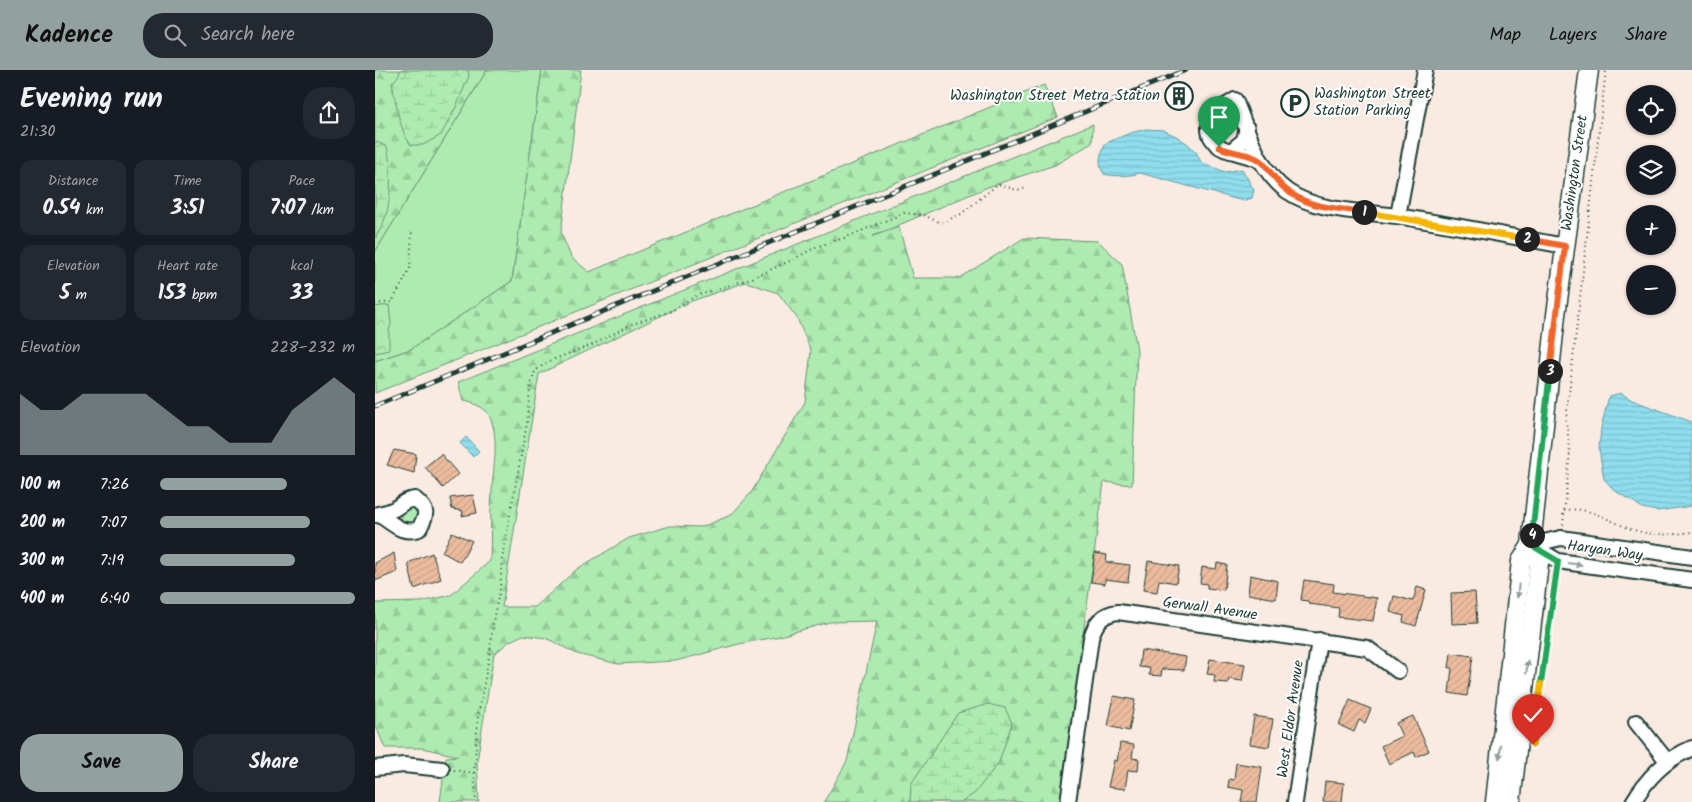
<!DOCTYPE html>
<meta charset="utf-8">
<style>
:root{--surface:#171b24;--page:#242831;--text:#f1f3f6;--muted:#9ea1a6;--accent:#92a19f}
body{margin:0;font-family:Kalam,sans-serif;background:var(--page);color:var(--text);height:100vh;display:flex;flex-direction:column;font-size:19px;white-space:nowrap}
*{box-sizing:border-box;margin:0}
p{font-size:16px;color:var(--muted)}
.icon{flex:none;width:28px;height:28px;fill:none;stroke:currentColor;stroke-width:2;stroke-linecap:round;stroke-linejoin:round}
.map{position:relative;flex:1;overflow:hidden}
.drawer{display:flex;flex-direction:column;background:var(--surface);width:375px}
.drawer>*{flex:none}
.tools{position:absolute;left:1251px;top:15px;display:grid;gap:10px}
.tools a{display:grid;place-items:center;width:50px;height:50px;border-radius:50%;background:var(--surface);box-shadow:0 1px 4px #0004;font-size:25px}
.pin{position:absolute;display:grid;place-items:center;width:42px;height:42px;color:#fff;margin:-51px -21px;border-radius:50% 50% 50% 0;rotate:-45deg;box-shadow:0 0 5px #0007}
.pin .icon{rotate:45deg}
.km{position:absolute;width:25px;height:25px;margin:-12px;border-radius:50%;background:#222;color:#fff;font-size:14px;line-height:25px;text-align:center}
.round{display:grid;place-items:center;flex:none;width:52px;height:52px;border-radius:20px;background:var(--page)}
.overview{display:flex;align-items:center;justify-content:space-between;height:85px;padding:0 20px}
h1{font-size:28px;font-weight:800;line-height:38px}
.figures{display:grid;grid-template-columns:repeat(3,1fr);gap:8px;height:85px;padding:5px 20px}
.figures div{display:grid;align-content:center;border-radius:12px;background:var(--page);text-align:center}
.figures b{font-size:21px;font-weight:800}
.figures small{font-size:14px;font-weight:400}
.figures p{font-size:14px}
.chart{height:140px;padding:10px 20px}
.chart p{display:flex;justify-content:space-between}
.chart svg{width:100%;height:90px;margin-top:5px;fill:var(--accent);opacity:.7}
.button{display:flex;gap:10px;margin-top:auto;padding:10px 20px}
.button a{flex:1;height:58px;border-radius:20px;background:var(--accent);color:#111;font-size:20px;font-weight:800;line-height:58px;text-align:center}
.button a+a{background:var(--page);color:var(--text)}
ul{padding:0 20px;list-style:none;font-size:16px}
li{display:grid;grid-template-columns:80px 60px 1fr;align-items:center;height:38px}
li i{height:12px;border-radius:6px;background:var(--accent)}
header{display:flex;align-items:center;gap:30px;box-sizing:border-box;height:70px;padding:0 25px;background:var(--accent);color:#111}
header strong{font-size:24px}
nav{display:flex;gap:28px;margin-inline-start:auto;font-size:18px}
.search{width:350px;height:45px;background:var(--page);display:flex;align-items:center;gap:12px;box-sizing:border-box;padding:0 18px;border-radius:20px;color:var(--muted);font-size:19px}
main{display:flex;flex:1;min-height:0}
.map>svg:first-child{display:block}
.green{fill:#aeebb1;stroke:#669472}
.forest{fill:url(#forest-firs);stroke:#669472;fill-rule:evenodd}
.wetland{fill:url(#wetland-marsh);stroke:#669472}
.park{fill:url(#park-crowns);stroke:#669472}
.water{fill:url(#water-rules);stroke:#629da3}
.building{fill:url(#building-hatch);stroke:#1f3d34}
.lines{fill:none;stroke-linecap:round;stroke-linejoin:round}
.minor-casing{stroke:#1f3d34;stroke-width:18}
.major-casing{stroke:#1f3d34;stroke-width:21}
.path{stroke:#1f3d34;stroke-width:2;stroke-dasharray:1 4;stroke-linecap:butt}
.minor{stroke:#fff;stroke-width:14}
.major{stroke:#fff;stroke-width:18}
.rail-casing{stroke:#1f3d34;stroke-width:5}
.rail{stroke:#fff;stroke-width:3;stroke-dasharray:9;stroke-linecap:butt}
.oneway{fill:#8f9e9a}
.split-1-casing{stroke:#fff;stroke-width:10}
.split-2-casing{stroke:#fff;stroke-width:10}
.split-3-casing{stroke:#fff;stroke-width:10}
.split-4-casing{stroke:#fff;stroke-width:10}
.split-5-casing{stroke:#fff;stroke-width:10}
.split-6-casing{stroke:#fff;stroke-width:10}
.split-1{stroke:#f0652b;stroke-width:6}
.split-2{stroke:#f5b400;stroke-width:6}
.split-3{stroke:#f0652b;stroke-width:6}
.split-4{stroke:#22a559;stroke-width:6}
.split-5{stroke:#22a559;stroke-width:6}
.split-6{stroke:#f5b400;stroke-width:6}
.labels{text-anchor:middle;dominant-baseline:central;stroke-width:4;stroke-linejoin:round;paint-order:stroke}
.poi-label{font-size:15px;fill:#1f3d34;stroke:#fff;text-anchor:start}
.street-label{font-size:15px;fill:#1f3d34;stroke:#fff}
</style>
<header>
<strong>Kadence</strong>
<div class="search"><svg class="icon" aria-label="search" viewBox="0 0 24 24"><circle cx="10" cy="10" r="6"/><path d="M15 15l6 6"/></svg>Search here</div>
<nav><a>Map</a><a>Layers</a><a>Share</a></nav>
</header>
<main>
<section class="drawer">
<div class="overview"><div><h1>Evening run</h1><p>21:30</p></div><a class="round"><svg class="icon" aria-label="share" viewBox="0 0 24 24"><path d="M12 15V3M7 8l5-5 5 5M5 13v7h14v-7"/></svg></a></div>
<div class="figures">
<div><p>Distance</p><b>0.54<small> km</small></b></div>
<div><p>Time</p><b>3:51</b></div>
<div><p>Pace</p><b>7:07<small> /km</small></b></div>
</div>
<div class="figures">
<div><p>Elevation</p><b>5<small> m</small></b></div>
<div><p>Heart rate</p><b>153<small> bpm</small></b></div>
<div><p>kcal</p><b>33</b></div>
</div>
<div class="chart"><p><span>Elevation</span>228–232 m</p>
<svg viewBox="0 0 160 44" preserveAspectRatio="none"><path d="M0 44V14L10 22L20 22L30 14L40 14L50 14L60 14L70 22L80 30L90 30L100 38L110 38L120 38L130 22L140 14L150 6L160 14V44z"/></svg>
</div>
<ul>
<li><b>100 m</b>7:26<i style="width:65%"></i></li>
<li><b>200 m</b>7:07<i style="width:77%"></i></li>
<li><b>300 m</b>7:19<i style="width:69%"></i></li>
<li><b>400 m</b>6:40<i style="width:100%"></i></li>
</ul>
<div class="button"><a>Save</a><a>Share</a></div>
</section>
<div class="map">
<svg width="1317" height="732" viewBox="0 0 1317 732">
<defs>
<pattern id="forest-firs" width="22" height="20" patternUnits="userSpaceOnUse" patternTransform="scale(1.25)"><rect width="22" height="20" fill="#aeebb1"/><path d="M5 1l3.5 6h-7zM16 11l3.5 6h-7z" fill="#95ca99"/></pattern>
<pattern id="wetland-marsh" width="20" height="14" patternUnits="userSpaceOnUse" patternTransform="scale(1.25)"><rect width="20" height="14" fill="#aeebb1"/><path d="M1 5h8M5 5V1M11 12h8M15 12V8" fill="none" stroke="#95ca99"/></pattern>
<pattern id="park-crowns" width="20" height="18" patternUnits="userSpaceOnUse" patternTransform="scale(1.25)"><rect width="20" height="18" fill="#aeebb1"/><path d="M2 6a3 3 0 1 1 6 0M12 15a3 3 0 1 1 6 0" fill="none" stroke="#95ca99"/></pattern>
<pattern id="water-rules" width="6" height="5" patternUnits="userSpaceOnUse" patternTransform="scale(1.25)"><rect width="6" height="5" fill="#8fdded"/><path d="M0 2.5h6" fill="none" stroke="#7bbfcc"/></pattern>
<pattern id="building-hatch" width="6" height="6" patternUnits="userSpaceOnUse" patternTransform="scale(1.25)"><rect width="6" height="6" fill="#edbc9e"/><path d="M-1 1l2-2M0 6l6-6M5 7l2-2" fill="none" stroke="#cba289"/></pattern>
</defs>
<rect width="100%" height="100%" fill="#faebe2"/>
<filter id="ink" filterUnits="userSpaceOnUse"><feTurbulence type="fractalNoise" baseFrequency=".02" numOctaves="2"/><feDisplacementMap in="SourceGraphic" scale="10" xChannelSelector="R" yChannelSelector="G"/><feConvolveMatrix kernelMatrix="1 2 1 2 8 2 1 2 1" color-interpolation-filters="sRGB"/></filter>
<g filter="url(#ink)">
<g class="green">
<path d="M112,0H167L137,211L36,279L0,291V182Z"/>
<path d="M33,436L41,438L44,442L43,456L28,453C23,445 27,440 33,436Z"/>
</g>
<g class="forest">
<path d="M0,0H112L0,182Z"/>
<path d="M167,0H206L186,163L196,187L214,202L669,15L683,47L0,323V291L36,279L137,211Z"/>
<path d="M718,54L717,73L680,95L613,117L498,166L524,157L538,208H584L649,168L723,171L747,194L762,280L757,415L729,412L685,732H449L472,691L502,551L455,552L401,567L364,574L301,591L243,594L202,584L171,568L148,565L135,571L119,584L102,691L104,732H65L71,687L83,686L47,678H10L0,654V533L46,532L76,525L115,491C116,468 115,444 117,421C118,397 125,368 114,345C110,337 96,332 88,331L83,312ZM371,212L403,223L422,248L436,281L430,332L376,423L356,445L327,457L295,456L254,468L202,499L160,537H127L164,304L317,231Z"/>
</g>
<g class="wetland">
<path d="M25,0H93L94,6L81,37L66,65L48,75H36C24,61 21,31 17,13L24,5Z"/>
<path d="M0,71L12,77C17,98 17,131 9,151C7,157 3,163 0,169Z"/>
<path d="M613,634L630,638L637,653L624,692L600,723L587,732H535L536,714L583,643Z"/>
</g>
<path class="park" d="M14,235L16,255L14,260V280L0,283V237Z"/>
<g class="water">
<path d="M771,59L788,60L801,66L813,74L821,82L826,92L850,102L867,99L879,120L877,128L868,131L765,103C755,106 739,107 729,104C722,93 725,84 731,73L755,63Z"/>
<path d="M1246,323L1257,330L1317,352V436L1282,441L1267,438L1256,430L1240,421L1229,409L1224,379L1226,358L1234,326Z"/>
<path d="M91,367L104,381L98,387L85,373Z"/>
</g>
<g class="building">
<path d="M805,14L807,18L811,16L816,29L813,30L814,35L804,39L803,35L798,37L792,23L797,21L796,18Z"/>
<path d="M19,380L41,384L39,403L12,395Z"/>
<path d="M66,384L83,404L68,418L50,397Z"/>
<path d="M98,425L102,443L87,446L88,441L77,439L75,428Z"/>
<path d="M77,462L97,471L85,492L67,482Z"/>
<path d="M19,483L22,502L0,511V493Z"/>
<path d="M57,483L66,509L39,519L33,493Z"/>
<path d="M720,483L732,485L731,492L755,495L753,512L730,509V514L716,512Z"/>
<path d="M773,491L804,496L801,513L784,510L782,522L768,520Z"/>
<path d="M842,493L852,495L849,520L832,518V514L825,513L827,497L841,499Z"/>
<path d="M875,505L903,511L901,529L873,524Z"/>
<path d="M929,510L959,514L958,522L1002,528L998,551L963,547L964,538L934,534L933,531L926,530Z"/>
<path d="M1042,517L1051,520L1041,556L1028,552L1029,546L1015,542L1019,526L1038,531Z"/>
<path d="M1100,522L1102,553L1077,554L1076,523Z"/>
<path d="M766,580L811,587L809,600L787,599L786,606L774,605L775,598L764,597Z"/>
<path d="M1076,583L1098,586L1092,626L1074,623L1077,598H1074Z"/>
<path d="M835,589L870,594L867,611L854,609L853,613L839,612L840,605L832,604Z"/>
<path d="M739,626L760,630L754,661L733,656Z"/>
<path d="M975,630L996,639L990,653L984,650L979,662L964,655Z"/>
<path d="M879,646L898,649L894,677L875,674Z"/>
<path d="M1038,646L1054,681L1041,687L1039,682L1014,694L1006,676L1027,666L1021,653Z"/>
<path d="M745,673L759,675L757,688L764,689L763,701L753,700L750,719L733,717L739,690L742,691Z"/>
<path d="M861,693L887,697L882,732H866L868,720L853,717L854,709L859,710Z"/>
<path d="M950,711L969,713L967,732H948Z"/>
</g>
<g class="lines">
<defs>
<g id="minor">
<path d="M872,58L869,70L856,81C840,78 827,62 838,47C843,39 852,35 860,30C873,61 883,100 912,121C942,142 987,141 1022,146C1078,155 1134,166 1190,176"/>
<path d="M856,81L877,87L887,92"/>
<path d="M1023,146L1050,0"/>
<path d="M0,445C6,443 15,442 21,438C29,433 28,431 40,429C54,440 52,444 44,459C26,465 18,453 3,444"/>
<path d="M1156,475L1183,491L1317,510"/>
<path d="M1156,475L1186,468L1317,487"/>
<path d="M1261,652L1292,691"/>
<path d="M0,698L29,695L67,699"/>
<path d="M693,732L716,568C720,553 727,544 743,542L992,578L1023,601"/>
<path d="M920,732L944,570"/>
<path d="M1258,732C1273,707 1290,690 1317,678"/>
</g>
<g id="major">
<path d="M1120,732L1146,491L1156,475L1181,245L1214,0"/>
<path d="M1136,732L1164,493L1156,475"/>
</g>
</defs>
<use href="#minor" class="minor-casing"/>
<use href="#major" class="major-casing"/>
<g class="path">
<path d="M0,234L17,232L35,199L37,159"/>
<path d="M1188,445V441C1213,434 1236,453 1259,460C1278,466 1297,465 1317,462"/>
<path d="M1188,455L1195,382L1191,350L1231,0"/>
<path d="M1159,668L1181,504"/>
<path d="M79,700L99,703L101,727L99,732"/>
<path d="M99,703L103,646L115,581L119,545L125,519L127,489L152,353L155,318L160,301L174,291L217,275L257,254L296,241L321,226L377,208L417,190L441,177L472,167L529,143L548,145L566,153L586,144L623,114L642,120L653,118"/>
</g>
<use href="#minor" class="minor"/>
<use href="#major" class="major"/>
<defs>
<path id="rail" d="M0,336L811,0"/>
</defs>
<use href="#rail" class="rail-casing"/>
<use href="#rail" class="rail"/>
</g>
<defs><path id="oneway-solid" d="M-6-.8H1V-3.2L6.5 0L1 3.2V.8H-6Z" transform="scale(1.25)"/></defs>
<g class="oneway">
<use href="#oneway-solid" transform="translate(1200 494) rotate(8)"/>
<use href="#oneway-solid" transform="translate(1143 521) rotate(96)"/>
<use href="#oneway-solid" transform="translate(1152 597) rotate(-83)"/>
<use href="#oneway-solid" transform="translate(1125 682) rotate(96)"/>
</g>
</g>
<g class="lines" filter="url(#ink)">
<defs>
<path id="split-1" d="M844,77C857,84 875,82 887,92C895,100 901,111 909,118C931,138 961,138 989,142"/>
<path id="split-2" d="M989,142L1152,169"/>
<path id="split-3" d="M1152,169L1190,176L1175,301"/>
<path id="split-4" d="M1157,465L1175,301"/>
<path id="split-5" d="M1157,465L1156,475L1183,491L1166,614"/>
<path id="split-6" d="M1158,675L1166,614"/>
</defs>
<use href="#split-1" class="split-1-casing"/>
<use href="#split-2" class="split-2-casing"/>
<use href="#split-3" class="split-3-casing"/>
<use href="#split-4" class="split-4-casing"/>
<use href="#split-5" class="split-5-casing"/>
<use href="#split-6" class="split-6-casing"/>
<use href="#split-1" class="split-1"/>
<use href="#split-2" class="split-2"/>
<use href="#split-3" class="split-3"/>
<use href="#split-4" class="split-4"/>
<use href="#split-5" class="split-5"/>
<use href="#split-6" class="split-6"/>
</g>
<defs>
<symbol id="building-ring" viewBox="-11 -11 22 22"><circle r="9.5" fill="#fff" stroke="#1f3d34" stroke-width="1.5"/><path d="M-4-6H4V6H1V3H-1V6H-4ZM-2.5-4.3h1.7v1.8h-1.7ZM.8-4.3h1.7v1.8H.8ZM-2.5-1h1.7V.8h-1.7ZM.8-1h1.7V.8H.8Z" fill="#1f3d34"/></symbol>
<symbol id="parking-ring" viewBox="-11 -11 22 22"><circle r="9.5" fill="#fff" stroke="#1f3d34" stroke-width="1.5"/><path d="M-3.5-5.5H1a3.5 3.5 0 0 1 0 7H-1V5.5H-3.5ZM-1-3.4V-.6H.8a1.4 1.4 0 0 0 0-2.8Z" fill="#1f3d34"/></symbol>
</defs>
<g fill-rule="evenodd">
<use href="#building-ring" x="788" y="10" width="32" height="32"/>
<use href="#parking-ring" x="904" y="17" width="32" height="32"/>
</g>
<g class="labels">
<g class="poi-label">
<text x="939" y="24">Washington Street<tspan x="939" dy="17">Station Parking</tspan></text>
<text x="785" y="26" text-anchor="end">Washington Street Metra Station</text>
</g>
<g class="street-label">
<text transform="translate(1200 103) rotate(-82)">Washington Street</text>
<text transform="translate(1230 481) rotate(8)">Haryan Way</text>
<text transform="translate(835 539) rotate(8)">Gerwall Avenue</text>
<text transform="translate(916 649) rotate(-82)">West Eldor Avenue</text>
</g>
</g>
</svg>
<div class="tools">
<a><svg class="icon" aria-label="locate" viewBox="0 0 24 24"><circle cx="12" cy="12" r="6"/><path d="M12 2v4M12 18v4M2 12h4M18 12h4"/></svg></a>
<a><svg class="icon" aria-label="layers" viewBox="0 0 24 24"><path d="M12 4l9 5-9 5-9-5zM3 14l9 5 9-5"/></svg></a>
<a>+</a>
<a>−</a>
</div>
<div class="pin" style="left:844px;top:77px;background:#1e9e55"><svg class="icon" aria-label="arrive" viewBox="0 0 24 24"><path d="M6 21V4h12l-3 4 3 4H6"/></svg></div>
<div class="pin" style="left:1158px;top:675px;background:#d93025"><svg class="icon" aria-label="check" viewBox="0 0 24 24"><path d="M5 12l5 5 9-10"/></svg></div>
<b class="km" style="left:989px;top:142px">1</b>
<b class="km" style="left:1152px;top:169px">2</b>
<b class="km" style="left:1175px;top:301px">3</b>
<b class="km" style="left:1157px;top:465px">4</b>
</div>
</main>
